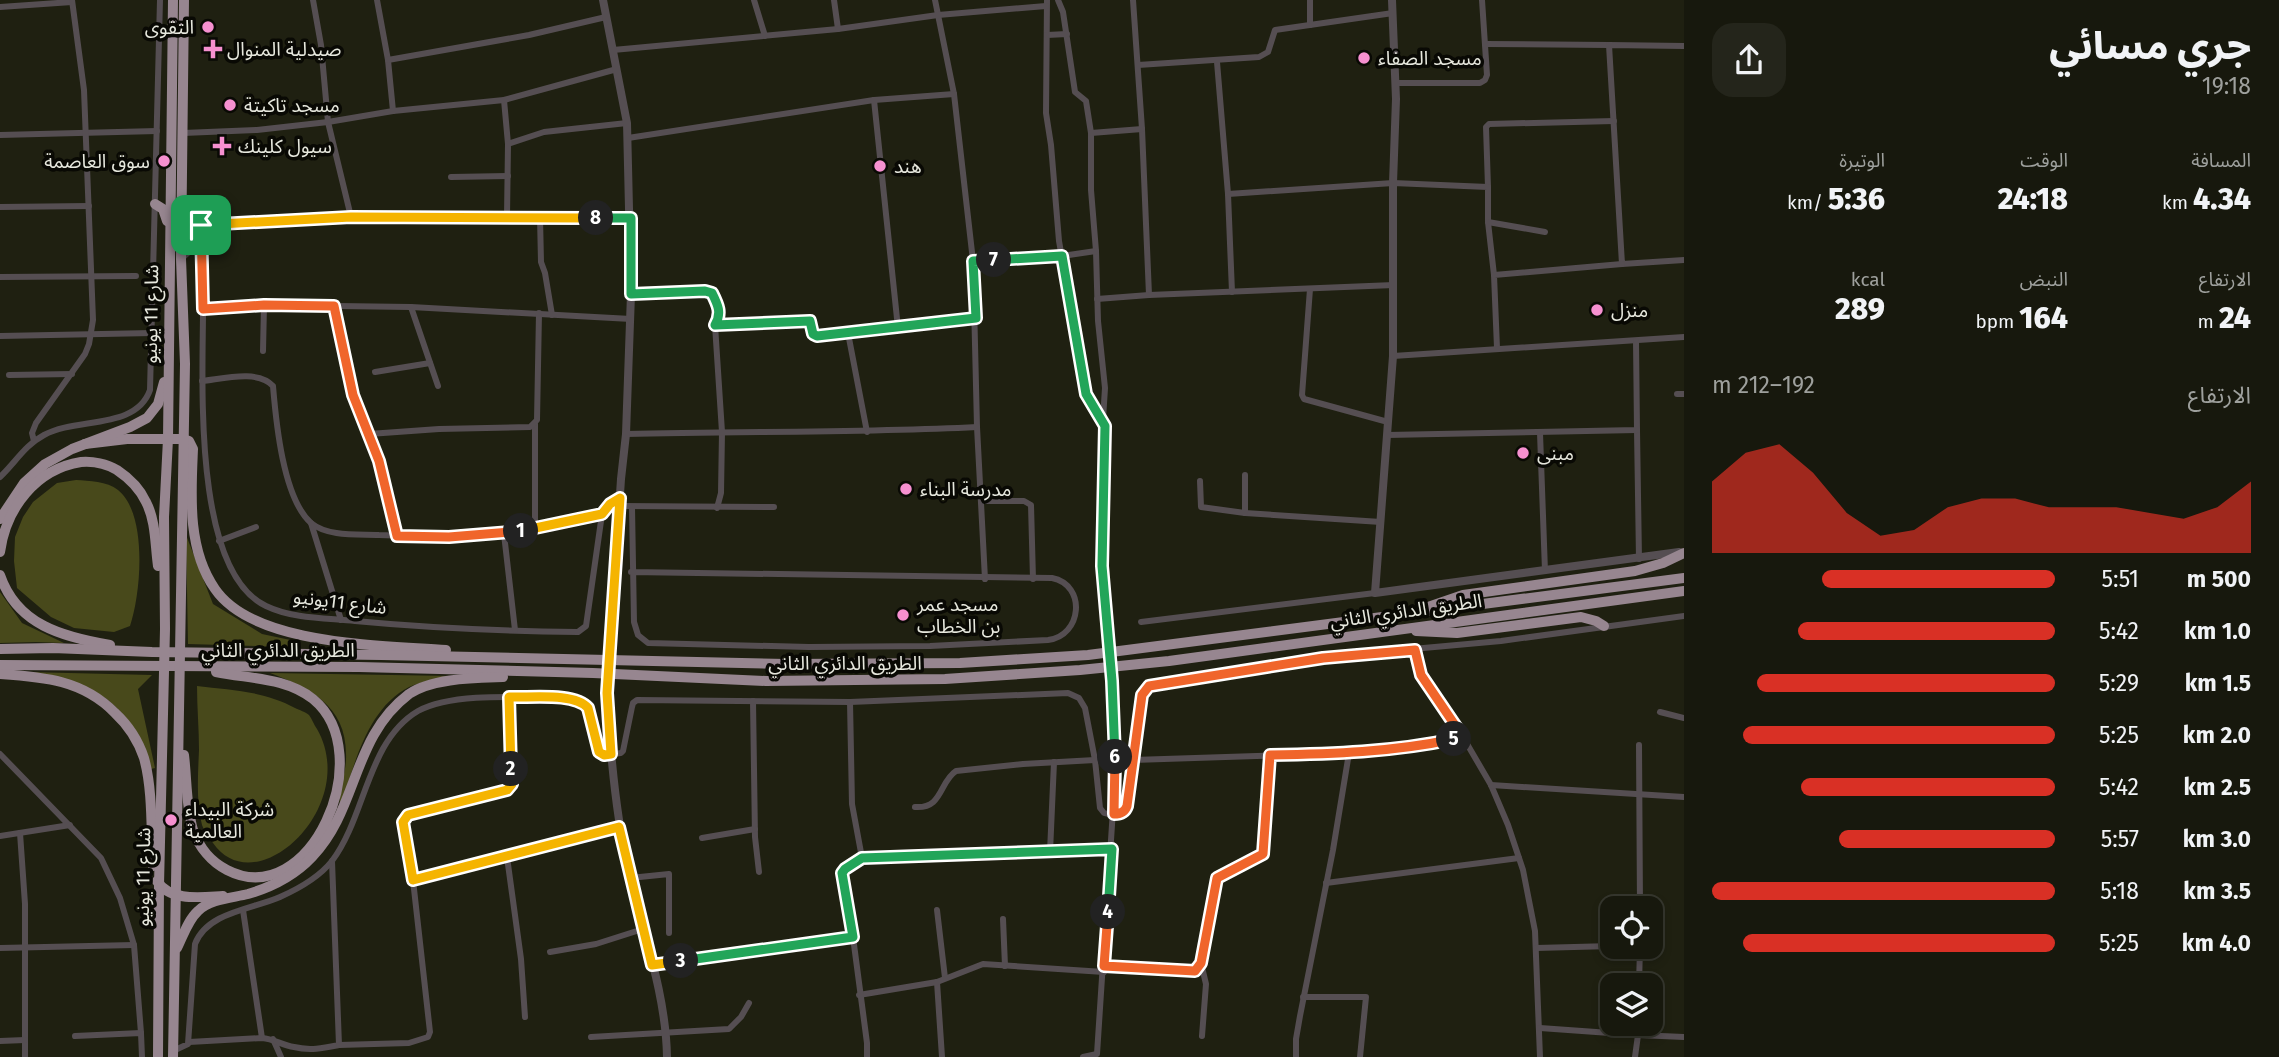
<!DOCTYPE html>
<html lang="ar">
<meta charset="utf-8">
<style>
:root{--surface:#17180d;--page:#24251b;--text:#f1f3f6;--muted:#9ea09d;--line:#36372e;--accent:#d93025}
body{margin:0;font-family:"Fira Sans","Noto Sans Arabic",sans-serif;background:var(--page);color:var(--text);direction:rtl;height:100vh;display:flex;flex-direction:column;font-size:26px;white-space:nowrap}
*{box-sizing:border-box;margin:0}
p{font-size:23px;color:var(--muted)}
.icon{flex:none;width:38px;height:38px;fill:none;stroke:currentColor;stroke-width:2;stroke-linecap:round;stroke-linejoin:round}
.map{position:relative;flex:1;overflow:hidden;direction:ltr}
.panel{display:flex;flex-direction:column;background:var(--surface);width:595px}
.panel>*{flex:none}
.buttons{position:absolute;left:1600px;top:896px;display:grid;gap:14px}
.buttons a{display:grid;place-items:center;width:63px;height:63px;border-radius:14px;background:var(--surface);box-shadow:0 4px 10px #0003,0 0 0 2px var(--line);font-size:35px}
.pin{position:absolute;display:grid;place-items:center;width:60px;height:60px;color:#fff;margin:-30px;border-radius:14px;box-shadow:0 4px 10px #0006}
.km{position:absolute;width:35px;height:35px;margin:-18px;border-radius:50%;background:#222;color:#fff;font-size:19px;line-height:35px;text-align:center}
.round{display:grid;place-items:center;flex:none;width:74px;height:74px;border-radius:21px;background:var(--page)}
.overview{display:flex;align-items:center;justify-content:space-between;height:119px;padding:0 28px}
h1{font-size:38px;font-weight:800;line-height:52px}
.stats{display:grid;grid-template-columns:repeat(3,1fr);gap:10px;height:119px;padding:7px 28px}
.stats div{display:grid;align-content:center}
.stats b{font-size:30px;font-weight:800}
.stats small{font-size:19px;font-weight:400}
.stats p{font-size:19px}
.chart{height:196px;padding:14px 28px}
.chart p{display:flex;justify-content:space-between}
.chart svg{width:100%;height:126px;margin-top:7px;fill:var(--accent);opacity:.7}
ul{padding:0 28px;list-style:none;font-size:23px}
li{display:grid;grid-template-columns:112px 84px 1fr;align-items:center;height:52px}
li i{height:18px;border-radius:9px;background:var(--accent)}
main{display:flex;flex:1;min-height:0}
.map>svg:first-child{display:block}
.green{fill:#48491b}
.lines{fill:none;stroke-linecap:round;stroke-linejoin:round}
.minor{stroke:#554e52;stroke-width:6}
.tertiary{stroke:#554e52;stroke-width:8}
.trunk{stroke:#978690;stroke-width:10}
.split-1-casing{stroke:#fff;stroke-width:14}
.split-2-casing{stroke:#fff;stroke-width:14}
.split-3-casing{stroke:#fff;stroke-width:14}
.split-4-casing{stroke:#fff;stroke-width:14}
.split-5-casing{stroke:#fff;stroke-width:14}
.split-6-casing{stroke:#fff;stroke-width:14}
.split-7-casing{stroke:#fff;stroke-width:14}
.split-8-casing{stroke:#fff;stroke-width:14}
.split-9-casing{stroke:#fff;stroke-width:14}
.split-1{stroke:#f0652b;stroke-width:9}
.split-2{stroke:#f5b400;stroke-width:9}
.split-3{stroke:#f5b400;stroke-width:9}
.split-4{stroke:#22a559;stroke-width:9}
.split-5{stroke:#f0652b;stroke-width:9}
.split-6{stroke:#f0652b;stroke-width:9}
.split-7{stroke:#22a559;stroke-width:9}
.split-8{stroke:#22a559;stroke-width:9}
.split-9{stroke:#f5b400;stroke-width:9}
.poi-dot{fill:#f690d0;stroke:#090904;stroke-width:2.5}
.labels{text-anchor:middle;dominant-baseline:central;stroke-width:7;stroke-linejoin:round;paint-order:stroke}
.poi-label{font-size:19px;fill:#e7e8de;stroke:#090904;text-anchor:start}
.street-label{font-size:19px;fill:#e7e8de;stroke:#090904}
</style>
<main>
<section class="panel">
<div class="overview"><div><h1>جري مسائي</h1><p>19:18</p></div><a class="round"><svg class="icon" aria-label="share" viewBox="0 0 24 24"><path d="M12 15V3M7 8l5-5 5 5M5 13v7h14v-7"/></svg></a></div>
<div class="stats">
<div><p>المسافة</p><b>4.34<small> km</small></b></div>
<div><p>الوقت</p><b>24:18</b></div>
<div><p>الوتيرة</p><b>5:36<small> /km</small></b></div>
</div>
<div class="stats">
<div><p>الارتفاع</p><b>24<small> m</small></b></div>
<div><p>النبض</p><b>164<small> bpm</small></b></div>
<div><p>kcal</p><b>289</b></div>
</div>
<div class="chart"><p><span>الارتفاع</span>192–212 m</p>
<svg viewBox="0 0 160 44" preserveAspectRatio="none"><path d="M0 44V19L10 9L20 6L30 16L40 30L50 38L60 36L70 28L80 25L90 25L100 28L110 28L120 28L130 30L140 32L150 28L160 19V44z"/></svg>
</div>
<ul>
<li><b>500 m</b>5:51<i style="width:68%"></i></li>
<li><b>1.0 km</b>5:42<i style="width:75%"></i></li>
<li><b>1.5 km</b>5:29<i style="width:87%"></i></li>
<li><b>2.0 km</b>5:25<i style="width:91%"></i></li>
<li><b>2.5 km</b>5:42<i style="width:74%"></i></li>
<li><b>3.0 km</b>5:57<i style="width:63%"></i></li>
<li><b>3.5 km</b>5:18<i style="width:100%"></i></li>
<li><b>4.0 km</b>5:25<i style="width:91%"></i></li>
</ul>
</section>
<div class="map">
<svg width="1684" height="1057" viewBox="0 0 1684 1057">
<rect width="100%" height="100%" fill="#1f2011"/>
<g class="green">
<path d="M76,480C89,481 107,481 118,490C148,514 141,594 130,626L114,632L74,628L51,617L17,588L14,561L15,537L23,517L33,502L57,483Z"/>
<path d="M186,535L213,604L262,634L300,642L290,647L188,644Z"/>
<path d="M0,592L22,623L64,643L36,642L0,643Z"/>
<path d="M27,672L152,675L138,689L155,768L151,769C138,737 133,719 104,697Z"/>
<path d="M270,673L452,676C438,679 422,681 409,687C366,709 354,767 340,808C338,790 347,772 346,754C346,705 309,688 270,673Z"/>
<path d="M197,686C231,690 264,691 295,708C299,710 306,712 309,715C312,719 314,725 317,729C361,806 256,905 213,843C210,838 204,831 202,825C196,802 198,774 199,750C199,729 197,708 197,686Z"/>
</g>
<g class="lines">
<g class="minor">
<path d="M313,0L321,45L328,122L351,217"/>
<path d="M377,0L388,60L393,111"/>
<path d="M754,0L765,36"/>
<path d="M834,0L838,29"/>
<path d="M935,0L954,94L973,261"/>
<path d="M1047,0L1046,113L1051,145L1059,241L1086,394C1091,406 1104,416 1106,429L1102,566L1114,714L1115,779L1097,1054L1083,1057"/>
<path d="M1058,0L1063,12L1075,92L1086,101L1091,133V190L1096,251L1098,321L1105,388L1103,419"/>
<path d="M1310,0V25"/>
<path d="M0,7L72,2"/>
<path d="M1047,35L1067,34"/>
<path d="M1485,44L1609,45"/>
<path d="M1684,46L1609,45L1622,264L1684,260"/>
<path d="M613,50L838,29L938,15L1046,6"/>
<path d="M388,60L529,35L606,17"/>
<path d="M1217,62L1228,194L1232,292"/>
<path d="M1138,65L1259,57L1268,52L1275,30L1393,13"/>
<path d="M1396,83H1480L1485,80L1487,75L1482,0"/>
<path d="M504,100L508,144"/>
<path d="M874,100L898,328"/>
<path d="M1142,129L1149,295"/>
<path d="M183,133L257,130L328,122L393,111L504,100L617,69"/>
<path d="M1091,133L1142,129L1133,0"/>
<path d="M0,135L157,131"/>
<path d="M628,138L874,100L954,94"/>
<path d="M451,177L508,176"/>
<path d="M1488,187L1486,127L1489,124L1614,121"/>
<path d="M1228,194L1393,183L1488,187V222L1545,232"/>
<path d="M0,207L89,206"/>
<path d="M507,216L508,144L544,132L627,123"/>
<path d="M540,217L541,262L545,273L552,315"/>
<path d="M1488,222L1494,275"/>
<path d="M201,225C202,254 203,282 203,310C203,380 192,571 266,606C293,619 326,618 355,621C429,628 503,631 578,632L586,626L602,514L610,504L620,498"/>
<path d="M181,259L189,252L194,229L199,225L351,217L631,218"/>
<path d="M0,277L136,276"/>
<path d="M1310,289L1302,395L1304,399L1388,422"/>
<path d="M631,294L705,291L712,293C718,305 722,313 715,325L810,321L813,334L817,336L976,318"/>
<path d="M1097,299L1149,295L1394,285"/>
<path d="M334,306L353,395L379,461L397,536"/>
<path d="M411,307L438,386"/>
<path d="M203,309L264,305L411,307L631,319"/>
<path d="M715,325L722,432L721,493L717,508"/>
<path d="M848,333L867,432"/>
<path d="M0,336L153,333"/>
<path d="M1497,348L1494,275L1622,264"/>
<path d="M263,351L264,305"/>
<path d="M1393,356L1684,337"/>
<path d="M375,372L430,363"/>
<path d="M9,375L72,374"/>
<path d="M202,381C222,379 258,369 273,386C276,422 283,498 311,523C328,537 358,534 379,535C420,536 461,538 502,534C536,531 569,522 602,514"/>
<path d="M1677,394H1684"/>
<path d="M535,424V529"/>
<path d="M1637,430L1639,559"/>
<path d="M1540,433L1545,571"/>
<path d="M369,434L439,429L530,427L537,420L539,313"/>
<path d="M626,434C743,431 860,433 977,427"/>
<path d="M1387,435L1637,430L1636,341"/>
<path d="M34,441L32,433L36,423L85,354L89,344L93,320L84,90L72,0"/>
<path d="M1245,475V513L1381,522"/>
<path d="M0,477C15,463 25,445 44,435C77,417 136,430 150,390L160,0"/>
<path d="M1200,481L1201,507L1245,513"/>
<path d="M981,501H1024L1031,505L1033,579"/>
<path d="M620,506L774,507"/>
<path d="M311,523L341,620"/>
<path d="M504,534L515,630"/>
<path d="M219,541L256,527"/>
<path d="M631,572L1052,578C1087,585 1082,636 1048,640L930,646L809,647L648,643L638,635L634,622L632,507"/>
<path d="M985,579L977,427L973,261L1062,256L1096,251"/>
<path d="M1141,622L1375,593"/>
<path d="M1415,650L1421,675L1463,737L1491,785L1508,825L1523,870L1535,931L1540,1057"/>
<path d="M753,701L755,837L759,872"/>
<path d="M850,702L852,804L862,858"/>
<path d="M1660,712L1684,718"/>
<path d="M1639,745L1640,908"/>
<path d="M0,754L101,858L120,898L134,945L141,1033"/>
<path d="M1133,760L1349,753L1423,745L1463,737"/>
<path d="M1491,785L1684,797"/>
<path d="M915,807C943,809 939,782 956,771L1023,764L1095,760"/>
<path d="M20,833L25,904V1057"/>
<path d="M0,836L70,825"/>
<path d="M702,838L755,829"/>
<path d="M1050,852L1054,762"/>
<path d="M507,857L521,959L525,1017"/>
<path d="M630,878L669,874V933"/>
<path d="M413,880L619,827"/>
<path d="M1326,883L1519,858"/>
<path d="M243,910L262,1038"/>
<path d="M937,910L945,978"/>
<path d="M1003,919L1005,966"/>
<path d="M0,948L134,945"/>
<path d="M1536,948L1612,946"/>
<path d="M550,952L596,944L643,929"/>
<path d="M1201,963L1206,984L1202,1036"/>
<path d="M652,965L853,937"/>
<path d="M1104,966L1191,972L1198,967L1217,878L1263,854L1270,755"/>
<path d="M937,982L942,1057"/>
<path d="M1639,985L1640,947"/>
<path d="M859,995L937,982L983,964L1104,972"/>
<path d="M1303,997H1366L1360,1057"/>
<path d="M1638,1024V1035L1684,1037"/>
<path d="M1540,1028L1638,1035L1635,1057"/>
<path d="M75,1036L141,1033L142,1057"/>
<path d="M591,1037L729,1029L741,1017L749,1003"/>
<path d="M273,1039L281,1057"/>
<path d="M0,1041L25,1040"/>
<path d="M189,1042L262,1038C274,1039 282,1045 294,1047C310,1051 324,1048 339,1045L332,861"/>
<path d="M339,1045L409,1043L428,1037L430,1032L413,880L403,822L408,815L510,788L512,784L509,697"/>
<path d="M173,1051L188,1044L195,944C207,912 253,909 280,897C298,889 320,876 332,861C366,816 367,741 418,711C454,691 529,698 570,698L585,704L588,708L599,752L604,755L621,753L623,751L632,707L633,703L637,700L850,702L1068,693L1079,698L1085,708L1095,760L1100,808L1104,813C1114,816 1123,815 1127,805L1141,698L1144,690L1152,685L1229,675L1346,655L1501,641L1684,616"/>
<path d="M867,1057V1043L853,937L841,878L845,868L862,858L1112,849"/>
<path d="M1296,1057V1039L1300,1016L1333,850L1349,753"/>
</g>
<g class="tertiary">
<path d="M603,0L627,123L631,294L626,434L621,479L607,693C610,752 615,810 628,869C642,930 666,993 667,1057"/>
<path d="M1392,0L1396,99L1393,183V356L1375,593L1679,552"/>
</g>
<g class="trunk">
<path d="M155,204L163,209L167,221"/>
<path d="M85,444L127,439H183L189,441L193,449C191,495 187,549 215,589C254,646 383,645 446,650"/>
<path d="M0,519L24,483L45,464L72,449L130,427L147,418L158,404L164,382"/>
<path d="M0,552C6,508 36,469 81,462C93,461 107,464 117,470C129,478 140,489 146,502C156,521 155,545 158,566"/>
<path d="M0,575C17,625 63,637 110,645"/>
<path d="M1428,607L1463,595L1635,571L1663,563L1684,553"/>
<path d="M1416,631L1457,633L1581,617L1596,621L1604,626"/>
<path d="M0,649L53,648L152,652L381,655L786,664L960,663L1088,655L1684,578"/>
<path d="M0,665L359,667L593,673L766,681L945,679L1080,670L1169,661L1684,591"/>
<path d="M0,674C44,677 83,680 115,713C128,725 138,740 144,758C153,790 151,832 153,866"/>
<path d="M184,755C187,780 186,806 193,830C199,847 211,862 227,870C310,913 380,754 313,699C285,677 249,679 216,672"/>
<path d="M157,881C170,902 202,897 223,896"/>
<path d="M177,948C183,936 188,920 198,911C210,899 232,898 248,894C272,887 295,875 312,857C359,808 351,738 409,694C432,678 475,678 503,677"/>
<path d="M158,1057L159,885L165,629L164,517L168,439L173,0"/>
<path d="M173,1057L185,364L181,259L184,0"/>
</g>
</g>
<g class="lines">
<defs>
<path id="split-1" d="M201,225L203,309L264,305L334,306L353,395L379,461L397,536L449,537L521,531"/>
<path id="split-2" d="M511,769L509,697C529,698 575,692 588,708L599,752L604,755L611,754L607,693L620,498L610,504L602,514L521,531"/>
<path id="split-3" d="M511,769L512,784L507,790L408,815L403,822L413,880L619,827L652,965L681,961"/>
<path id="split-4" d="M681,961L853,937L842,873L845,869L862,858L1112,849L1108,912"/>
<path id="split-5" d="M1108,912L1104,966L1195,971L1201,963L1217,878L1263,854L1270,755C1332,754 1393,752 1454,739"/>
<path id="split-6" d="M1115,757L1114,814C1120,814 1125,812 1127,806L1142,695L1149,686L1323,658L1415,650L1421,675L1463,737L1454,739"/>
<path id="split-7" d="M994,260L1062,256L1086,394L1105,426L1102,566L1112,681L1115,757"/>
<path id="split-8" d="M596,218H631V294L705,291L712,293C718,305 722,313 715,325L810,321L813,334L817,336L976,318L973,261L994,260"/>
<path id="split-9" d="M201,225L351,217L596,218"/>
</defs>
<use href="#split-1" class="split-1-casing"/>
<use href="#split-2" class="split-2-casing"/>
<use href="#split-3" class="split-3-casing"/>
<use href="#split-4" class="split-4-casing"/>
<use href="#split-5" class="split-5-casing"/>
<use href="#split-6" class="split-6-casing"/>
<use href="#split-7" class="split-7-casing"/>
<use href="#split-8" class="split-8-casing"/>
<use href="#split-9" class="split-9-casing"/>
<use href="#split-1" class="split-1"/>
<use href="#split-2" class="split-2"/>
<use href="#split-3" class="split-3"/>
<use href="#split-4" class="split-4"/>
<use href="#split-5" class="split-5"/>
<use href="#split-6" class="split-6"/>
<use href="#split-7" class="split-7"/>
<use href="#split-8" class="split-8"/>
<use href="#split-9" class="split-9"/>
</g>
<g class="poi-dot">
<circle cx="208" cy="27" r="7"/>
<path d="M209.5 38.5h7v7h7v7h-7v7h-7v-7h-7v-7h7z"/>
<circle cx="1364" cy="58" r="7"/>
<circle cx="230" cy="105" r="7"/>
<path d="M218.5 135.5h7v7h7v7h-7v7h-7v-7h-7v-7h7z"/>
<circle cx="164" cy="161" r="7"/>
<circle cx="880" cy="166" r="7"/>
<circle cx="1597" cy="310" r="7"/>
<circle cx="1523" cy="453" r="7"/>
<circle cx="906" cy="489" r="7"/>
<circle cx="903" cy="615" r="7"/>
<circle cx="171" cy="820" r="7"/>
</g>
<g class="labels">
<g class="poi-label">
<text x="194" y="27" text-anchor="end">التقوى</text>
<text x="227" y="49">صيدلية المنوال</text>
<text x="1378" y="58">مسجد الصفاء</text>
<text x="244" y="105">مسجد تاكيتة</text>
<text x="238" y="146">سيول كلينك</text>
<text x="150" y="161" text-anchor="end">سوق العاصمة</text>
<text x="894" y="166">هند</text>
<text x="1611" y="310">منزل</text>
<text x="1537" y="453">مبنى</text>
<text x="920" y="489">مدرسة البناء</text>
<text x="917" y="604">مسجد عمر<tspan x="917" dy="22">بن الخطاب</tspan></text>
<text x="185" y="809">شركة البيداء<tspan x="185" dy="22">العالمية</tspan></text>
</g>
<g class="street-label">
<text transform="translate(151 314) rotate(-89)">شارع 11 يونيو</text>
<text transform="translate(340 602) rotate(7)">شارع 11يونيو</text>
<text transform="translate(1406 611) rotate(-8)">الطريق الدائري الثاني</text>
<text x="278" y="650">الطريق الدائري الثاني</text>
<text x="845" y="663">الطريق الدائري الثاني</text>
<text transform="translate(143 877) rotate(-89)">شارع 11 يونيو</text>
</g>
</g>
</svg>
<div class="buttons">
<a><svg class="icon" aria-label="locate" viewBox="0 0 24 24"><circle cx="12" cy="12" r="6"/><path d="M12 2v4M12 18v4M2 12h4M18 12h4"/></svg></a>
<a><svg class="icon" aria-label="layers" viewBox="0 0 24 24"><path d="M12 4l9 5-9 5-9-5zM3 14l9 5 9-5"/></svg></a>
</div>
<div class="pin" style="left:201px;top:225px;background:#1e9e55"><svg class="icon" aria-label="arrive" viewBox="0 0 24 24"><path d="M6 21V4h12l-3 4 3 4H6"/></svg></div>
<b class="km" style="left:521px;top:531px">1</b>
<b class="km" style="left:511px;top:769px">2</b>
<b class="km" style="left:681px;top:961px">3</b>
<b class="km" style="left:1108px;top:912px">4</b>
<b class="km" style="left:1454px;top:739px">5</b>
<b class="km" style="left:1115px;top:757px">6</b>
<b class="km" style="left:994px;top:260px">7</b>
<b class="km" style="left:596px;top:218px">8</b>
</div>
</main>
